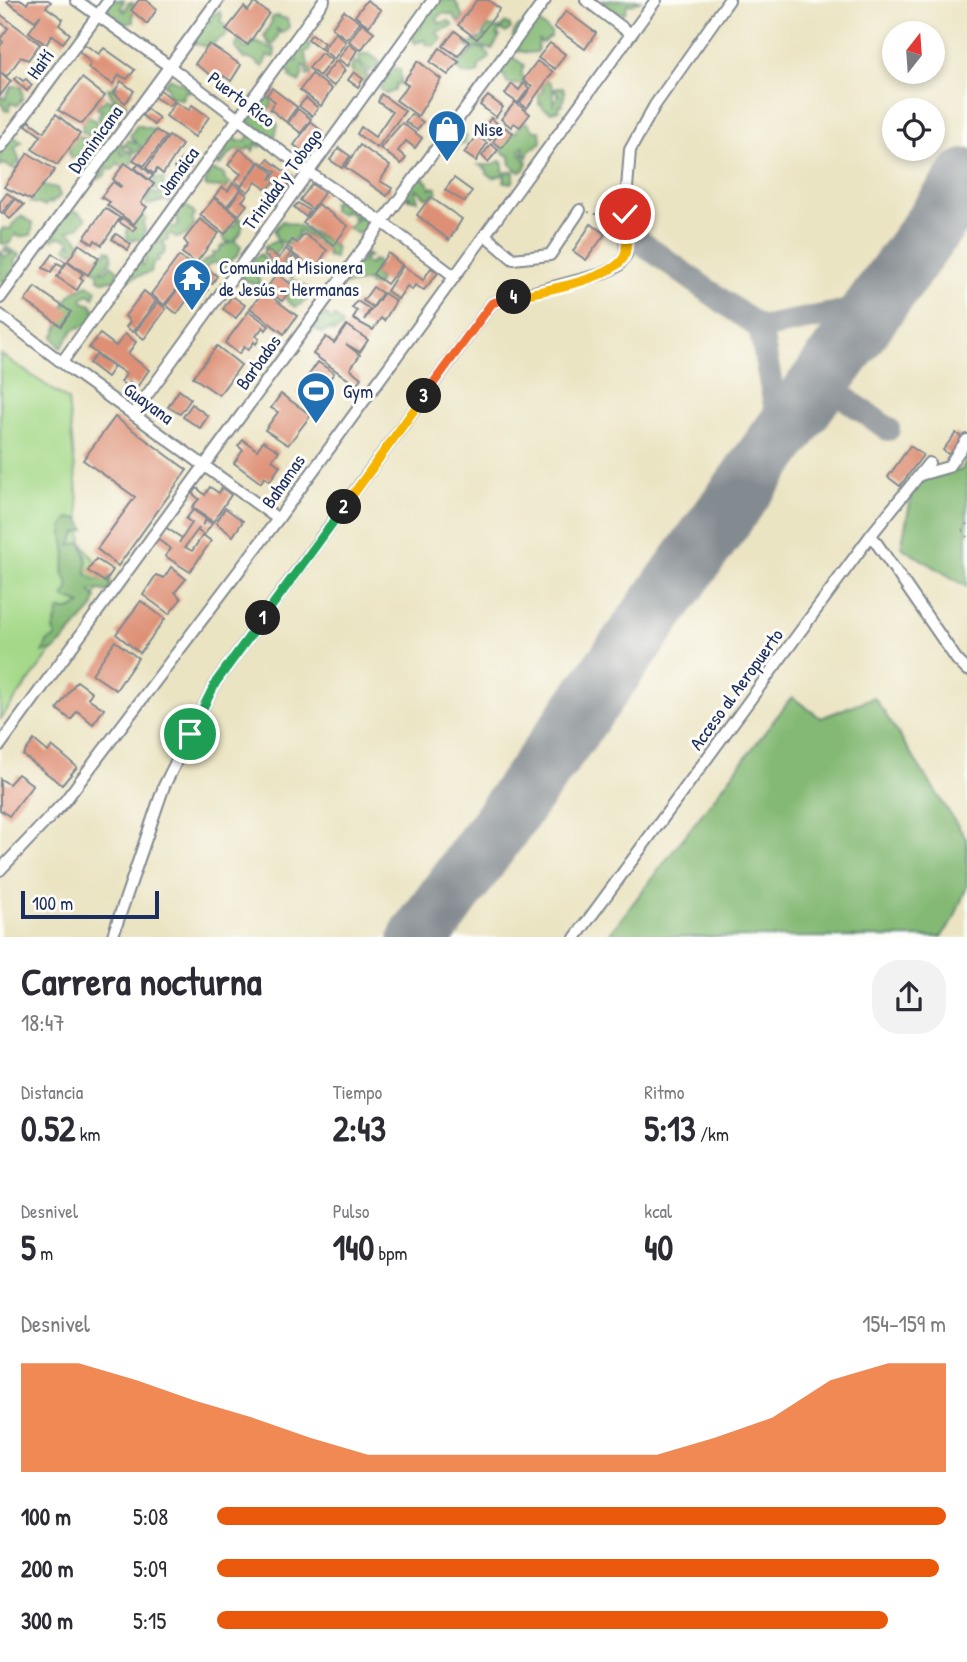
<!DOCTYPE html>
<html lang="es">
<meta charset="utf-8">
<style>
:root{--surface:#fff;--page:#f2f2f3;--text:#2b2b33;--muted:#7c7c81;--accent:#ea580c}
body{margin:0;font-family:"Patrick Hand",sans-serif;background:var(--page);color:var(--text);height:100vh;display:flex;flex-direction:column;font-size:26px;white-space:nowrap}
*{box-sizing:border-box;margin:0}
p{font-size:23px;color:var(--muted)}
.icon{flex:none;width:38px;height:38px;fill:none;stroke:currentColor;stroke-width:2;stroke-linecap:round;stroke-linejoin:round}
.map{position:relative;height:937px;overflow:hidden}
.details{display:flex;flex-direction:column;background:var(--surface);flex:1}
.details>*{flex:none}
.needle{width:46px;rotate:17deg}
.tools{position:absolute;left:882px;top:21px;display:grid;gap:14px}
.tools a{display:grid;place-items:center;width:63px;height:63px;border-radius:50%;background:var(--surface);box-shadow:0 4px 10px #0003;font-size:35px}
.scale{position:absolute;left:21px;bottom:18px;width:138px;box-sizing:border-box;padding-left:7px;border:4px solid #1b2f5e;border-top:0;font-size:19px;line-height:24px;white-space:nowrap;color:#1b2f5e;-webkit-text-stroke:5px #fdfcf7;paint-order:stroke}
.pin{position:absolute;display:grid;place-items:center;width:60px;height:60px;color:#fff;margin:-30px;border:4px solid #fff;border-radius:50%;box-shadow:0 2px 7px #0007}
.km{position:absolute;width:35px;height:35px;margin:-18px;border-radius:50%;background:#222;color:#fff;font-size:19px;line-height:35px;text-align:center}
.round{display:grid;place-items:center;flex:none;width:74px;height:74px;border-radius:28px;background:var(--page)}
.head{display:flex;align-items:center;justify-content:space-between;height:119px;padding:0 21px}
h1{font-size:38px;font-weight:700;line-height:52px}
.stats{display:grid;grid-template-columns:repeat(3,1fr);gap:10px;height:119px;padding:7px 21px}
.stats div{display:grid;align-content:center}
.stats b{font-size:35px;font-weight:700}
.stats small{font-size:19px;font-weight:400}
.stats p{font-size:19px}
.chart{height:196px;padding:14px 21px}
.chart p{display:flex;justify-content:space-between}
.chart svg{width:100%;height:126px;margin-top:7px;fill:var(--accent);opacity:.7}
ul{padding:0 21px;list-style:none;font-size:23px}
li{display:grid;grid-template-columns:112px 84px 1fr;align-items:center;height:52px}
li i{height:18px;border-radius:9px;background:var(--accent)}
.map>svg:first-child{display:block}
.green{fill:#a5d989;stroke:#608474;stroke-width:2}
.forest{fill:#84b975;stroke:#50746a;stroke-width:2}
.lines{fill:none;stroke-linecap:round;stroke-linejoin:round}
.taxiway{stroke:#838a90;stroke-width:24}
.runway{stroke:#838a90;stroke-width:61}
.building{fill:#de9076}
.minor-casing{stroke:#838a90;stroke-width:14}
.path{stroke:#838a90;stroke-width:2;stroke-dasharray:2 5;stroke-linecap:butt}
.minor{stroke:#fff;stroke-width:10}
.split-1-casing{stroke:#fff;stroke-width:14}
.split-2-casing{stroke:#fff;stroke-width:14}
.split-3-casing{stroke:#fff;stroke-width:14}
.split-4-casing{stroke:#fff;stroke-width:14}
.split-5-casing{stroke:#fff;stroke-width:14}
.split-1{stroke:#22a559;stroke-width:9}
.split-2{stroke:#22a559;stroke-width:9}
.split-3{stroke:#f5b400;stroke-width:9}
.split-4{stroke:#f0652b;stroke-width:9}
.split-5{stroke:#f5b400;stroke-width:9}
.labels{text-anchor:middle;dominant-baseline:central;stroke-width:6;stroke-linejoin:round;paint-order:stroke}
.street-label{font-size:19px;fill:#1b2f5e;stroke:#fdfcf7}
.poi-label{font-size:19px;fill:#1b2f5e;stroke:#fdfcf7;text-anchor:start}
</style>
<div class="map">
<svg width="967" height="938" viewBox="0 0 967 938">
<rect width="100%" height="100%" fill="#fdfcf7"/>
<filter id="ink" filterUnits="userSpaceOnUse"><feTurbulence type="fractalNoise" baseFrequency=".0143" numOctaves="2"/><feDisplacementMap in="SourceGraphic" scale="14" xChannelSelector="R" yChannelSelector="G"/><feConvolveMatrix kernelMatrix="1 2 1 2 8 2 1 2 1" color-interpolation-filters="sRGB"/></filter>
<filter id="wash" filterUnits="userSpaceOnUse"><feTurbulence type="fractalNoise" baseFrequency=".00686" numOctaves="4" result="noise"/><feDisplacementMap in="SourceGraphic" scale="28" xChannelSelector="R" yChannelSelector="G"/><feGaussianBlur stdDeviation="1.57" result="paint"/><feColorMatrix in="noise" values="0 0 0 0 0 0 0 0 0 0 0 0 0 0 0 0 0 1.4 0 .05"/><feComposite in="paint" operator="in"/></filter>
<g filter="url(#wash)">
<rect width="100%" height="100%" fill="#ebe4c3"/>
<path class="green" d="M0,354L68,400L82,542L107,579L0,719Z"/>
<g class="forest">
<path d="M111,0H124L121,8L124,11L128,3H133V22L127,24L108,14L107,6Z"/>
<path d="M433,0H455L463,17L459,23L453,15L442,13L437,19L439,23L449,21L453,26L436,32L442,39L434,46L426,44L425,40L415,43L412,38L415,31L421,28L418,21L431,12L430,4Z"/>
<path d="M603,0H640L632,5L627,4L625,13H612L602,6Z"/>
<path d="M220,12L222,17L220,20L227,28L226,35L207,47L192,43L206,21L210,22L207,17Z"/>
<path d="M277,16L287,19L289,27L282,33L276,28L279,33L273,45L269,44L264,36L271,23L272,17Z"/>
<path d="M538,21L551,33V37L542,43L539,40L537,52L527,53L514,49C509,29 518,23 538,21Z"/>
<path d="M505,23L509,24L511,28L506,33L500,29L497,36H500L492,49L478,46L476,48L486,49L485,52L489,54V58L479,66L478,73C470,76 463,76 458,68L461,61L474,50L466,46L485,36L483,34L488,26L500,29Z"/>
<path d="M239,39L244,48H248L254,42L275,49L274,57L267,56L263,67L252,59H244L235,48Z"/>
<path d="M304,40L310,45L309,51L304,52L312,74L307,76L306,67L303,65L301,68L303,73L299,83L290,77L292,73L287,71L284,64L288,61H297L292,58L294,41L300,45Z"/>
<path d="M363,54H369L379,61V65L368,72L366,67H362L369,79L365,84L351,70L353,61L361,65L357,57Z"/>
<path d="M512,57L524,65L521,75L525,78L522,85L507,83L504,75H494Z"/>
<path d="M394,68L400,69L401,84L397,83L394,91L387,94L380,89L385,79L389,76L388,71Z"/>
<path d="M169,78L189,87L190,91L185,92L182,99L173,98L168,94L167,86L164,85Z"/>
<path d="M547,80L550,82L553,89V104L559,95L554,89L563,87L565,93L562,105L558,107L559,110L551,112L542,107V103L539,105V94L543,91L542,88Z"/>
<path d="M115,85L118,86L115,90L121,99L126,102V107L121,105L117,121L110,117L102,123L98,116L102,110L97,109L98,104L104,102L106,99L115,104L112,101L115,98L111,96L108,88L111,89Z"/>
<path d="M12,86H21L23,98L17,105L10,103L9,111L4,110L3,105L0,104V96L6,99V95Z"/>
<path d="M254,96L272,99V106L266,111L278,125L275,136L271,137L246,121Z"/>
<path d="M89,117L97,121V125L108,129L105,134L102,132L99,142L82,131L83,119Z"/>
<path d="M527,122L534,131H540L541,142L529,151L527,157L523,152L524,146L521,147L520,152L527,162L524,170L519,172L511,165L510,156L503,153L500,147L506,137L510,138L511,132H517L518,127Z"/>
<path d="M241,123L240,129L236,131L235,138L238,141L247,140L249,135L261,136L263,143L260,147L256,142L253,151L249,147L247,150C244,151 240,150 237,150C230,151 225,162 219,166L217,163L223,158L226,151L224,146Z"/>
<path d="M137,125L156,130L151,140L147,139L146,148L140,146L139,152H131L133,154L132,164L123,169L118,163L113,170L109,168L104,176L91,183L84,181L114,144H124V148L120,151L122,155L127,150L130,152L132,149L125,145L128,140L138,144L130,136Z"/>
<path d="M460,130L467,137L465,144L457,145V149L447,155L440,151L455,132Z"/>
<path d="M77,136L87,139L86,151L93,153V158L88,157V163L81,159V156L72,158C66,152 71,146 72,139Z"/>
<path d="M10,138H17L22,142L15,148L20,162L16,164L15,169L4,164L0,166V152Z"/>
<path d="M499,161L502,162L504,173L514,171V179L512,183L504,182L505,176L502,175L493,178L487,174V170L479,165H493Z"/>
<path d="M212,170L224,174L225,180L230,183L227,188L207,187L205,184L208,175L207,172Z"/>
<path d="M422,177L428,183L430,189L432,187L437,188V192L431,198L425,197L417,189L415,190L418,201L408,199L410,197L398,196L397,193L401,188Z"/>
<path d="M155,178L164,179L162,186L164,188L170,186L177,188L169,197L172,199L169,202L167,200L148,205L145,201L150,196L149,191L152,190L156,195L162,192L154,188Z"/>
<path d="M43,185L57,188L60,196L51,204L49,201L45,206L30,202L32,194Z"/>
<path d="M338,199L366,220L365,232L358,234L348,228L355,220L360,218L356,217L353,219L351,213H346L344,210L341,215L332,210V204Z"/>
<path d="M181,203L193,211L195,215L192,220L195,225L186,235L176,238L171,234L167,235L168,240L163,242L166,248L163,255L158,256L159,260L153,263L151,272L129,279H121L134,261L143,265L146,260L144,255L158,241L156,238L157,232L165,230L166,226L170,224L174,228L178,226L177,214L174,215L177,208L182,209L179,207Z"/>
<path d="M142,209L146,219L143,223L145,232L143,239L127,240V230L134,225Z"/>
<path d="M66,210L78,212L86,218L79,227L68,231L78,239L81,245L72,252L66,248L68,243L73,246L68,239L58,237L53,240L50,237Z"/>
<path d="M21,216L33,223L31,235L19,237L16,234L9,244L0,243V232L3,228L11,229L12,225Z"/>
<path d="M237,217L241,219C244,227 241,235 234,241L241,246L239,253L224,268L214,262C207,266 205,267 203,275L206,279L194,281L191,277C194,269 205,259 213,257V253L220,251V247L231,242L225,241L223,236L229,227L235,226Z"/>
<path d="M282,221C301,225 320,235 336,247L335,258L327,256V250L319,245L317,240L298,231V236L289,245L278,240L281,246L275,255L264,249L266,245L277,241L274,230Z"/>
<path d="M6,247L20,255L14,262L17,266L6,281H0V251L5,257L12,253L4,251Z"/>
<path d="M107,250L111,251L112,260L101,271L105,272L111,265L118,271L115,280L102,281L98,279V273L94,269L93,264L98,259V256L106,254Z"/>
<path d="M365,253L370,256L364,259V262L370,265L373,260L377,261L378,266L373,273L380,280L378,285L370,286L368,281L346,285L342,281L356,264L359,263Z"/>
<path d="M262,254L266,263L271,262L275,268L272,273L267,271L263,275L257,274L261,287L245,280L239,274L248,265L247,262Z"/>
<path d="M292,279L308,288L307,300L296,307L289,303L283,295L292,285L289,282Z"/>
<path d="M88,285L97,290L94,298L89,294L82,298L83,302L92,305L96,314L89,324L74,329L61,348L53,337C69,314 54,298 88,285Z"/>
<path d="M327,315L330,320L335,317L342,324V328L333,332L330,329L322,333L314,328L310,333L305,330L319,317Z"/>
<path d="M967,457V587L901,547L916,475L962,470Z"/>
<path d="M69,518L80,519L85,530L77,532L70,545L82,542L87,560L86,574L96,580L110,577L111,593L97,589L90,590L96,598L93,608L55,650L43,652L47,642L56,637L53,630L59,610H70L81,604L63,597L69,587L63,572L66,554L62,528Z"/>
<path d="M792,697L821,718L874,697L967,840V886L953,921L941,937H607Z"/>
</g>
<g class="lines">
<g class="taxiway">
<path d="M639,241L760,328L875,306"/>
<path d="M760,328L781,436"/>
<path d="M821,381L888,429"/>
</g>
<path class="runway" d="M419,938L967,179"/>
</g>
<g id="blocks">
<g class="building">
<path d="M9,0H22L27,4L29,0H48L51,2L46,7L63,19L59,25L70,34L63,43L52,35L46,45L29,32L41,15L35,21L7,2Z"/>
<path d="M139,0H146L157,9L147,24L131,10Z"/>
<path d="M367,0L381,10L369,26L355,16Z"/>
<path d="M477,0H488L500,9L477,39L458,25Z"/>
<path d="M254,3L269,13L248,45L226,30L244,7L248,11Z"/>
<path d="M344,11L360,22L347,39L332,28Z"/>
<path d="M566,11L596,33L585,49L554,27Z"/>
<path d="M0,14L40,44L28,60L21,57L7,76L0,72V46L3,42L0,39L8,28L0,22Z"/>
<path d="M362,23L374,32L361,50L349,41Z"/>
<path d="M455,31L469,42L458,56L443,46Z"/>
<path d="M335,32L346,42L334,59L323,50Z"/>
<path d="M312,34L324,43L321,49L308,39Z"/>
<path d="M550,43L565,54L555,69L538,58Z"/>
<path d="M84,44L99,54L104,48L135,70L127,79L119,75L113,84L88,68L91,63L79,51Z"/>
<path d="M209,44L241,65L231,81L224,76L221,82L195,64Z"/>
<path d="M349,44L357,50L348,66L338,59Z"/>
<path d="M440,48L459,62L448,75L430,62Z"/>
<path d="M321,53L332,60L319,76L309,68Z"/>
<path d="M336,61L345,70L334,86L322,78Z"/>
<path d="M418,61L441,79L418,116L396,100L408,85L403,82Z"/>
<path d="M537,61L553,72L527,108L520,103L532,86L523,80Z"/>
<path d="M354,72L363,79L358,87L348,80Z"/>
<path d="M0,73L11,81L0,96Z"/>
<path d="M312,74L332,89L321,106L300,90Z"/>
<path d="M17,76L23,81L26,79L32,85L27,91L14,79Z"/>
<path d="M82,78L105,96L82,124L58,110Z"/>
<path d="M121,81L134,91L125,103L114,93Z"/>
<path d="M524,83L529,88L518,103L505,94L512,84L519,90Z"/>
<path d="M272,88L297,107L286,122L270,109L275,102L267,95Z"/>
<path d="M160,90L174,100L169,106L154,97Z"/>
<path d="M381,94L405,111L377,148L357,134L361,127L375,137L392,112L378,102Z"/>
<path d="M488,96L503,107L496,117L480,105Z"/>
<path d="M306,98L318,108L312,116L299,106Z"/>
<path d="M175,102L189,110L192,105L209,117L195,137L166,116Z"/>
<path d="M515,102L530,114L520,127L514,123L511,127L501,119Z"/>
<path d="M147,109L159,118L154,125L142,115Z"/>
<path d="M298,109L311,119L301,133L288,123Z"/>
<path d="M56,114L80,134L57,165L32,149L41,136L26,125L29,121L44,132Z"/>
<path d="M411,114L423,122L417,130L405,122Z"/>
<path d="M491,118L500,126L490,140L480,133Z"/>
<path d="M311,122L322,131L306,154L294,145Z"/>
<path d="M402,123L422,138L415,148L406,141L398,151L406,158L401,164L380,148Z"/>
<path d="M503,126L513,133L502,148L493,142Z"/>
<path d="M156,130L166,137L144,166L133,160Z"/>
<path d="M169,136L182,145L163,174L157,169L154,174L146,168Z"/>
<path d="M477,136L487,143L476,161L464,153Z"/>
<path d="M491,144L498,150L488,162L482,156Z"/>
<path d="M360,145L390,166L380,181L392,188L387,196L345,167Z"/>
<path d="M339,148L350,156L342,168L330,160Z"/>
<path d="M240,149L258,162L241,186L235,181L241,174L228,165Z"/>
<path d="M28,153L55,170L31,200L4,187Z"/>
<path d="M182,159L191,167L183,175L174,168Z"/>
<path d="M268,159L293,178L284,190L274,182L267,190L256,182L248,192L241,187L260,162L273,173L270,180L276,172L264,164Z"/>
<path d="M125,163L154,184L141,203L147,207L134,224L107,205L110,202L101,197L113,182L120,187L121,186L113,179Z"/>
<path d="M139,164L153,176L149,180L135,168Z"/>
<path d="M454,178L472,191L465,202L445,190Z"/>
<path d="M233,183L241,189L227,206L214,197L222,187L228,191Z"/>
<path d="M312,184L324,193L312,209L300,200Z"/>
<path d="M241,190L247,195L242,201L247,205L239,215L228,207Z"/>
<path d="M7,193L14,198L2,213L0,211V202Z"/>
<path d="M430,197L462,219L449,240L417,215Z"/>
<path d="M214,198L238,216L225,234L200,215Z"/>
<path d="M16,199L24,205L10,219L4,214Z"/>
<path d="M298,203L310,211L306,217L294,207Z"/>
<path d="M318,204L348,226L334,245L303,223Z"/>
<path d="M105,208L120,218L102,245L95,240L93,244L84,238Z"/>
<path d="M122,218L136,227L133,231L119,222Z"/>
<path d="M200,219L219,233L196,263L182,253L188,245L184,240Z"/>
<path d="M591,224L605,234L586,260L573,251Z"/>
<path d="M116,234L131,244L128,250L112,239Z"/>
<path d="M304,234L327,250L315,270L291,252L292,250L287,247L292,240L297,243Z"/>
<path d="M79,244L99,258L88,275L68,261Z"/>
<path d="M286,249L291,253L281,268L264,255L268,250L279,258Z"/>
<path d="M388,253L402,265L387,284L373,274Z"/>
<path d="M53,254L66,262L63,266L57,263L51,272L43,268Z"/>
<path d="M179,256L195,267L164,305L151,294Z"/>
<path d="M293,256L303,264L294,277L284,269Z"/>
<path d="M67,262L83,274L80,277L83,280L77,290L57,277Z"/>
<path d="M403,266L423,280L431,268L438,273L424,290L415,285L412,290L407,286L398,299L387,291Z"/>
<path d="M207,268L217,276L212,284L202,276Z"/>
<path d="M277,274L294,286L282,301L266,289Z"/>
<path d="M197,282L208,290L202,298L192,289Z"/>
<path d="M35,287L71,312L61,326L25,301Z"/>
<path d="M373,287L382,293L373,307L363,301Z"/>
<path d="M179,288L190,296L177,314L166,305Z"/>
<path d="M144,291L156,301L133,332L126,327L130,322L125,316Z"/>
<path d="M264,291L297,316L284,334L250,308Z"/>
<path d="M384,293L396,301L384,321L381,318L373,330L353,319L357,311L352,308L357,301L370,309L364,320Z"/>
<path d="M232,296L245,305L236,318L223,309Z"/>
<path d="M158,302L166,309L144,339L135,332Z"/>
<path d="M249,311L269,326L266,330L263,327L256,336L259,339L256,344L254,342L248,350L244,347L239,354L225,343Z"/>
<path d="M347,325L368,340L360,352L346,344L360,355L350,369L361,378L356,385L313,354L326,337L334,343Z"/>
<path d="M100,334L116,346L125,334L136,342L128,354L149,370L137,387L130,382L128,387L121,382L126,374L89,348Z"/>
<path d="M217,346L241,365L219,395L193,377Z"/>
<path d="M96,355L114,367L107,377L89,363Z"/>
<path d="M318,362L334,373L312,403L297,392Z"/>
<path d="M179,390L191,399L180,414L168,407Z"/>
<path d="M281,394L311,415L288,445L265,430L278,412L271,408Z"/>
<path d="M192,404L208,416L200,428L183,417Z"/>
<path d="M115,417L187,470L118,566L97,549L135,497L83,460Z"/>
<path d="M956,433L965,440L952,457L943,450Z"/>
<path d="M243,440L257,450L263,441L279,451L272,460L280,466L270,481L264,477L261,483L234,463L243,450L238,446Z"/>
<path d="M910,446L923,455L900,486L888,477Z"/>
<path d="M210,487L219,493L222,488L231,495L213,522L192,507L199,499L193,494L197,488L205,495Z"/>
<path d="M225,508L243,521L233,536L216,523Z"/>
<path d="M193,510L206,519L202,525L207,520L212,524L204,535L198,531L199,528L185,547L192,551L203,535L211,541L190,572L165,556L171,549L156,538L165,527L182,538L179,543L192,523L186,519Z"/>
<path d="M96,559L113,570L105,582L88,571Z"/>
<path d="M171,567L186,579L175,592L181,599L169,614L143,595L156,575L164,578Z"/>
<path d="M141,601L165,619L140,653L116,634Z"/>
<path d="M115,641L138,658L116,690L92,674Z"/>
<path d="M77,681L92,692L88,698L104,709L93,724L77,711L71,720L57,709Z"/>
<path d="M34,740L48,752L52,746L77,767L62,785L23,755Z"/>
<path d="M18,774L33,785L9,816L0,810V779L9,784Z"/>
</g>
</g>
</g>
<g filter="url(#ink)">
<use href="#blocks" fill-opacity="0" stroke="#838a90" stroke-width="2"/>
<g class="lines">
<defs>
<g id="minor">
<path d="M76,0L169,66L308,172L382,222L454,276"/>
<path d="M586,0L631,34"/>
<path d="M0,148L109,0"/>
<path d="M485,235L513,259L550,255L580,210"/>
<path d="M0,298L218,0"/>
<path d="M0,315L73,371L278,519"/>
<path d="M62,362L324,0"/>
<path d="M134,413L433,0"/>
<path d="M920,475L948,467L967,440"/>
<path d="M871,535L957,660L967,670"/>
<path d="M0,745L545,0"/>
<path d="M0,870L65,801L278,519L656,0"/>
<path d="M112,938L164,786L216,682L492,303L602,274L618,266L626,255L625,214L630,150L655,105L729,0"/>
<path d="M575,938L871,535L929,463"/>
</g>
</defs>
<use href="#minor" class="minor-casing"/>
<g class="path">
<path d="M588,212L604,216L615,224"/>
<path d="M967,524L963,530L967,537"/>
</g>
<use href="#minor" class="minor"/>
</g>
</g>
<g class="lines" filter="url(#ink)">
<defs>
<path id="split-1" d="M190,734L216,682L263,618"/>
<path id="split-2" d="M263,618L344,507"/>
<path id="split-3" d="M344,507L424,396"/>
<path id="split-4" d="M424,396L492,303L514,297"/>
<path id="split-5" d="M514,297C539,291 612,280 624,257C629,247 625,226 625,214"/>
</defs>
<use href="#split-1" class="split-1-casing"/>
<use href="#split-2" class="split-2-casing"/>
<use href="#split-3" class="split-3-casing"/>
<use href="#split-4" class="split-4-casing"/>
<use href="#split-5" class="split-5-casing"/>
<use href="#split-1" class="split-1"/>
<use href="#split-2" class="split-2"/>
<use href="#split-3" class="split-3"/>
<use href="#split-4" class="split-4"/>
<use href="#split-5" class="split-5"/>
</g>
<defs>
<symbol id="shop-pin" viewBox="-11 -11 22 30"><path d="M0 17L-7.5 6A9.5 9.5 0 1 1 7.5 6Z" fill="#1f6fb2" stroke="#fdfcf7"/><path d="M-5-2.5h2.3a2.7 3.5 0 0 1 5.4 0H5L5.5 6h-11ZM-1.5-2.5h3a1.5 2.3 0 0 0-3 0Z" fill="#fff"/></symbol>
<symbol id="temple-pin" viewBox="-11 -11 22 30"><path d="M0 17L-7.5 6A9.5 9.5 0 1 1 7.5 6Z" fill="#1f6fb2" stroke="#fdfcf7"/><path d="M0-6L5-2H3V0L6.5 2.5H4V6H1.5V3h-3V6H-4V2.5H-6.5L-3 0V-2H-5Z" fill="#fff"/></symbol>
<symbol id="stadium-pin" viewBox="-11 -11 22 30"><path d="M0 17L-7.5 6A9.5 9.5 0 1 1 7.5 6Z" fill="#1f6fb2" stroke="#fdfcf7"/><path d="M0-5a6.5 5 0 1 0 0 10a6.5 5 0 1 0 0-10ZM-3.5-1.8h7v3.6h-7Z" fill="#fff"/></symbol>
</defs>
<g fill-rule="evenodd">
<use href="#shop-pin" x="425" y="107" width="44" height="60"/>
<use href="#temple-pin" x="170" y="256" width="44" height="60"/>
<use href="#stadium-pin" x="294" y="369" width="44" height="60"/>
</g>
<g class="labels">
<g class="street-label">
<text transform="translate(40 64) rotate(-54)">Haití</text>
<text transform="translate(242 99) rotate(37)">Puerto Rico</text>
<text transform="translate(95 139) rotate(-54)">Dominicana</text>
<text transform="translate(178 171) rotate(-54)">Jamaica</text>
<text transform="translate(282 179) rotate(-54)">Trinidad y Tobago</text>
<text transform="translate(258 362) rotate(-54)">Barbados</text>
<text transform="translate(149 403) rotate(36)">Guayana</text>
<text transform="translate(283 481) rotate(-55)">Bahamas</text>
<text transform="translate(736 689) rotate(-54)">Acceso al Aeropuerto</text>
</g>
<g class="poi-label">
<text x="474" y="129">Nise</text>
<text x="219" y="267">Comunidad Misionera<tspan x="219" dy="22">de Jesús - Hermanas</tspan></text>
<text x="343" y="391">Gym</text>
</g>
</g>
</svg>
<div class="tools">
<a><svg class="needle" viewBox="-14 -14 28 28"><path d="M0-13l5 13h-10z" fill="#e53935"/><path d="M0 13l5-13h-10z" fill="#7c7c81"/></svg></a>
<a><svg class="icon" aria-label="locate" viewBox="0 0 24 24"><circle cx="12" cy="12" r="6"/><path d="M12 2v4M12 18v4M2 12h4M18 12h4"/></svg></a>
</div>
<div class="scale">100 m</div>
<div class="pin" style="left:190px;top:734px;background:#1e9e55"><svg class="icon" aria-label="arrive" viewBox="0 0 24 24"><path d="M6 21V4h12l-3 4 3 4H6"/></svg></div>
<div class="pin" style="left:625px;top:214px;background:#d93025"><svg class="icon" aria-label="check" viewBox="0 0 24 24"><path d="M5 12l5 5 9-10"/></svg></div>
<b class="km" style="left:263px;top:618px">1</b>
<b class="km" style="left:344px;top:507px">2</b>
<b class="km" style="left:424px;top:396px">3</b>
<b class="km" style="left:514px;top:297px">4</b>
</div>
<section class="details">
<div class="head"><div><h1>Carrera nocturna</h1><p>18:47</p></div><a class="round"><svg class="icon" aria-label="share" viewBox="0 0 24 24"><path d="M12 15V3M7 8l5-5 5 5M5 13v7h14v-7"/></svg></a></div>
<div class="stats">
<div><p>Distancia</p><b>0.52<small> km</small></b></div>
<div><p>Tiempo</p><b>2:43</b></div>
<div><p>Ritmo</p><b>5:13<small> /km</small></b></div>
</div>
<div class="stats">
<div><p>Desnivel</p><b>5<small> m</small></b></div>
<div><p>Pulso</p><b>140<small> bpm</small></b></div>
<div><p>kcal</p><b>40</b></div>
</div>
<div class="chart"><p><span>Desnivel</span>154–159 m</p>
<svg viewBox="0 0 160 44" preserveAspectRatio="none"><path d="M0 44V6L10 6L20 12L30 19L40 25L50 32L60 38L70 38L80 38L90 38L100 38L110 38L120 32L130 25L140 12L150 6L160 6V44z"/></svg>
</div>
<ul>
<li><b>100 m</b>5:08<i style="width:100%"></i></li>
<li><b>200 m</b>5:09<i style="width:99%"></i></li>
<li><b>300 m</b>5:15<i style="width:92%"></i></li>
</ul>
</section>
